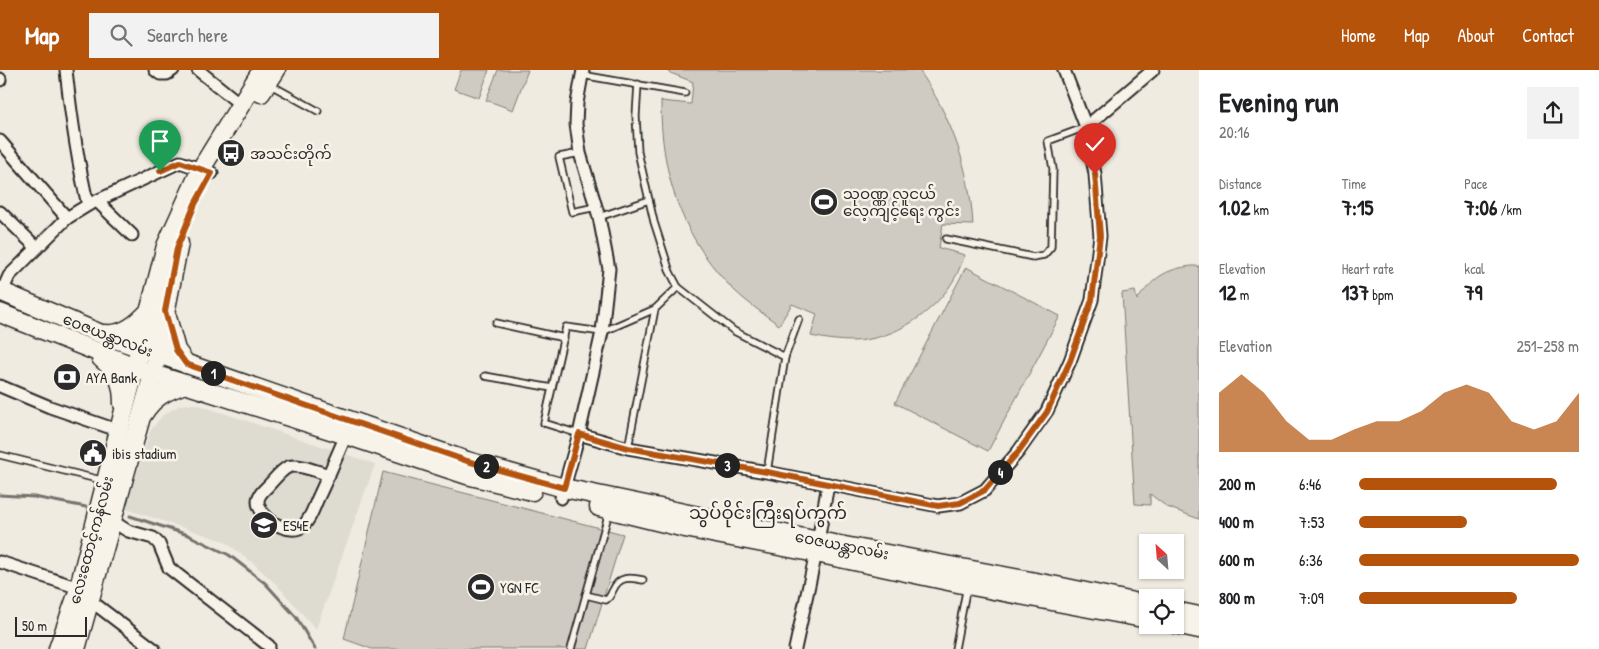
<!DOCTYPE html>
<meta charset="utf-8">
<style>
:root{--surface:#fff;--page:#f2f2f2;--text:#202124;--muted:#757577;--accent:#b45309}
body{margin:0;font-family:"Patrick Hand","Noto Sans Myanmar",sans-serif;background:var(--page);color:var(--text);height:100vh;display:flex;flex-direction:column;font-size:19px;white-space:nowrap}
*{box-sizing:border-box;margin:0}
p{font-size:16px;color:var(--muted)}
.icon{flex:none;width:28px;height:28px;fill:none;stroke:currentColor;stroke-width:2;stroke-linecap:round;stroke-linejoin:round}
.map{position:relative;flex:1;overflow:hidden}
.panel{display:flex;flex-direction:column;background:var(--surface);width:400px}
.panel>*{flex:none}
.needle{width:32px;rotate:334deg}
.buttons{position:absolute;left:1139px;top:464px;display:grid;gap:10px}
.buttons a{display:grid;place-items:center;width:45px;height:45px;border-radius:0px;background:var(--surface);box-shadow:0 1px 4px #0004;font-size:25px}
.scale{position:absolute;left:15px;bottom:12px;width:72px;box-sizing:border-box;padding-left:5px;border:2px solid #2b2b2b;border-top:0;font-size:14px;line-height:18px;white-space:nowrap;color:#2b2b2b;-webkit-text-stroke:4px #f7f3e8;paint-order:stroke}
.pin{position:absolute;display:grid;place-items:center;width:42px;height:42px;color:#fff;margin:-51px -21px;border-radius:50% 50% 50% 0;rotate:-45deg;box-shadow:0 0 5px #0007}
.pin .icon{rotate:45deg}
.km{position:absolute;width:25px;height:25px;margin:-12px;border-radius:50%;background:#222;color:#fff;font-size:14px;line-height:25px;text-align:center}
.round{display:grid;place-items:center;flex:none;width:52px;height:52px;border-radius:0px;background:var(--page)}
.overview{display:flex;align-items:center;justify-content:space-between;height:85px;padding:0 20px}
h1{font-size:28px;font-weight:700;line-height:38px}
.metrics{display:grid;grid-template-columns:repeat(3,1fr);gap:8px;height:85px;padding:5px 20px}
.metrics div{display:grid;align-content:center}
.metrics b{font-size:21px;font-weight:700}
.metrics small{font-size:14px;font-weight:400}
.metrics p{font-size:14px}
.chart{height:140px;padding:10px 20px}
.chart p{display:flex;justify-content:space-between}
.chart svg{width:100%;height:90px;margin-top:5px;fill:var(--accent);opacity:.7}
ul{padding:0 20px;list-style:none;font-size:16px}
li{display:grid;grid-template-columns:80px 60px 1fr;align-items:center;height:38px}
li i{height:12px;border-radius:6px;background:var(--accent)}
header{display:flex;align-items:center;gap:30px;box-sizing:border-box;height:70px;padding:0 25px;background:var(--accent);color:#fff}
header strong{font-size:24px}
nav{display:flex;gap:28px;margin-inline-start:auto;font-size:18px}
.search{width:350px;height:45px;background:var(--page);display:flex;align-items:center;gap:12px;box-sizing:border-box;padding:0 18px;border-radius:0px;color:var(--muted);font-size:19px}
main{display:flex;flex:1;min-height:0}
.map>svg:first-child{display:block}
.built{fill:#dedbd1}
.green{fill:#cfcbc2;stroke:#7d7b76}
.lines{fill:none;stroke-linecap:round;stroke-linejoin:round}
.stream{stroke:#74726e;stroke-width:3}
.service-casing{stroke:#2b2b2b;stroke-width:9}
.minor-casing{stroke:#2b2b2b;stroke-width:15}
.primary-casing{stroke:#2b2b2b;stroke-width:21}
.service{stroke:#f7f3e8;stroke-width:5.5}
.minor{stroke:#f7f3e8;stroke-width:11}
.primary{stroke:#f7f3e8;stroke-width:18}
.route-casing{stroke:#fff;stroke-width:10}
.route{stroke:#b45309;stroke-width:6}
.labels{text-anchor:middle;dominant-baseline:central;stroke-width:5;stroke-linejoin:round;paint-order:stroke}
.poi-label{font-size:15px;fill:#2b2b2b;stroke:#f7f3e8;text-anchor:start}
.street-label{font-size:15px;fill:#2b2b2b;stroke:#f7f3e8}
.quarter-label{font-size:18px;fill:#2b2b2b;stroke:#f7f3e8}
</style>
<header>
<strong>Map</strong>
<div class="search"><svg class="icon" aria-label="search" viewBox="0 0 24 24"><circle cx="10" cy="10" r="6"/><path d="M15 15l6 6"/></svg>Search here</div>
<nav><a>Home</a><a>Map</a><a>About</a><a>Contact</a></nav>
</header>
<main>
<div class="map">
<svg width="1199" height="579" viewBox="0 0 1199 579">
<rect width="100%" height="100%" fill="#efebe0"/>
<filter id="ink" filterUnits="userSpaceOnUse"><feTurbulence type="fractalNoise" baseFrequency=".02" numOctaves="2"/><feDisplacementMap in="SourceGraphic" scale="10" xChannelSelector="R" yChannelSelector="G"/><feConvolveMatrix kernelMatrix="1 2 1 2 8 2 1 2 1" color-interpolation-filters="sRGB"/></filter>
<g filter="url(#ink)">
<path class="built" d="M196,334L375,394L316,559L276,514L254,494L224,471L126,439L150,361L163,345L180,335Z"/>
<g class="green">
<path d="M461,0H489L479,28L454,19Z"/>
<path d="M498,0H528L513,40L486,30Z"/>
<path d="M669,0H919C951,46 970,99 973,155L943,154L939,178L965,185C962,192 959,200 956,206C937,242 894,270 853,271C839,271 825,269 811,266L817,244L792,234L779,255C761,242 743,230 728,214C680,163 660,100 661,31L691,34L693,12L668,2Z"/>
<path d="M1192,196H1199V449L1167,437L1150,424V435L1135,434L1122,223L1135,221L1137,230C1153,209 1164,199 1192,196Z"/>
<path d="M966,197L1060,246L988,381L895,333Z"/>
<path d="M383,402L623,464L588,579H372L344,569Z"/>
</g>
<g class="lines">
<g class="stream">
<path d="M0,425L34,427L86,437"/>
<path d="M130,446L188,465L229,485L265,513L296,547L315,579"/>
</g>
<defs>
<g id="service">
<path d="M582,5L685,23"/>
<path d="M269,14L318,41"/>
<path d="M580,83L559,87L572,142L596,137"/>
<path d="M599,147L649,130"/>
<path d="M946,169L1033,187L1044,185L1051,177L1053,99L1048,71L1086,57"/>
<path d="M678,217L734,261L785,287"/>
<path d="M496,253L564,268"/>
<path d="M485,306L552,318"/>
<path d="M579,364L544,353L566,257L602,262L655,239L678,217L670,202L654,152L638,82L636,46L638,14"/>
<path d="M628,378L655,239"/>
<path d="M0,385L105,411"/>
<path d="M767,402L785,287L799,249"/>
<path d="M586,525L606,530C611,527 610,525 613,520C619,506 630,507 643,510"/>
<path d="M571,579L609,442"/>
<path d="M955,579L967,516"/>
</g>
<g id="minor">
<path d="M66,0C71,46 77,90 88,135"/>
<path d="M155,0L160,4H167L173,0"/>
<path d="M198,0L240,34"/>
<path d="M0,9V10"/>
<path d="M1086,57L1153,0"/>
<path d="M0,71L67,148"/>
<path d="M97,131L132,165"/>
<path d="M0,142L37,178"/>
<path d="M2,222L9,206L67,148L88,135L180,92L212,103"/>
<path d="M0,316L50,337L120,361"/>
<path d="M579,364L628,378L767,402L938,436L960,433L985,420L1018,382L1047,341L1070,291L1092,230L1100,166L1095,104L1086,57L1064,0"/>
<path d="M329,405C318,402 299,393 288,397C280,401 274,410 268,416C264,420 258,425 258,431C258,448 291,468 304,455C311,448 314,437 318,428C328,407 337,386 346,365"/>
<path d="M561,428L579,364L602,262L609,199L599,147L580,83L576,54L577,33L583,0"/>
<path d="M112,451L128,461L153,468L159,474L169,498L269,576"/>
<path d="M0,492L79,518"/>
<path d="M85,528L91,531L154,579"/>
<path d="M795,579L816,483L828,414"/>
</g>
<g id="primary">
<path d="M261,23L276,0"/>
<path d="M0,221L101,264L141,278L467,391L564,418L818,471L1062,517L1148,535"/>
<path d="M0,243L153,304L346,365L467,405L532,421"/>
<path d="M167,247L176,280L186,294"/>
<path d="M105,264C124,266 138,253 150,240"/>
<path d="M101,288C118,303 123,311 123,334"/>
<path d="M143,344C154,326 166,321 185,314"/>
<path d="M599,437L685,458L816,483L967,515L1148,549"/>
<path d="M1175,541L1199,546"/>
<path d="M1175,554L1199,559"/>
<path d="M58,579L77,525L166,176L201,99L262,0"/>
<path d="M76,579L153,304L179,173"/>
</g>
</defs>
<use href="#service" class="service-casing"/>
<use href="#minor" class="minor-casing"/>
<use href="#primary" class="primary-casing"/>
<use href="#service" class="service"/>
<use href="#minor" class="minor"/>
<use href="#primary" class="primary"/>
</g>
</g>
<g class="lines" filter="url(#ink)">
<defs>
<path id="route" d="M160,101L180,92L212,103L195,134L177,178L165,241L176,280L186,294L467,391L564,418L579,364L628,378L767,402L938,436L960,433L985,420L1018,382L1047,342L1070,291L1092,230L1100,166L1095,104"/>
</defs>
<use href="#route" class="route-casing"/>
<use href="#route" class="route"/>
</g>
<defs>
<symbol id="bus-disc" viewBox="-11 -11 22 22"><circle r="9.5" fill="#2b2b2b" stroke="#f7f3e8"/><path d="M-5-6H5V4H4V6H2V4H-2V6H-4V4H-5ZM-3.5-4V0h7V-4ZM-3.5 1.2v1.5H-2V1.2ZM2 1.2v1.5H3.5V1.2Z" fill="#fff"/></symbol>
<symbol id="stadium-disc" viewBox="-11 -11 22 22"><circle r="9.5" fill="#2b2b2b" stroke="#f7f3e8"/><path d="M0-5a6.5 5 0 1 0 0 10a6.5 5 0 1 0 0-10ZM-3.5-1.8h7v3.6h-7Z" fill="#fff"/></symbol>
<symbol id="bank-disc" viewBox="-11 -11 22 22"><circle r="9.5" fill="#2b2b2b" stroke="#f7f3e8"/><path d="M-6-4H6V4H-6ZM0-2.3a2.3 2.3 0 1 0 0 4.6a2.3 2.3 0 1 0 0-4.6Z" fill="#fff"/></symbol>
<symbol id="civic-disc" viewBox="-11 -11 22 22"><circle r="9.5" fill="#2b2b2b" stroke="#f7f3e8"/><path d="M-.6-6.5H3V-4.5H.6V-3L4-1V1h2V6H-6V1h2V-1L-.6-3ZM-1.2 2.5V6h2.4V2.5Z" fill="#fff"/></symbol>
<symbol id="school-disc" viewBox="-11 -11 22 22"><circle r="9.5" fill="#2b2b2b" stroke="#f7f3e8"/><path d="M0-5L7-2L0 1L-7-2ZM-4 1L0 2.5L4 1V4Q0 6-4 4Z" fill="#fff"/></symbol>
</defs>
<g fill-rule="evenodd">
<use href="#bus-disc" x="215" y="67" width="32" height="32"/>
<use href="#stadium-disc" x="808" y="116" width="32" height="32"/>
<use href="#bank-disc" x="51" y="291" width="32" height="32"/>
<use href="#civic-disc" x="77" y="367" width="32" height="32"/>
<use href="#school-disc" x="248" y="439" width="32" height="32"/>
<use href="#stadium-disc" x="465" y="501" width="32" height="32"/>
</g>
<g class="labels">
<g class="poi-label">
<text x="250" y="83">အသင်းတိုက်</text>
<text x="843" y="123">သုဝဏ္ဏ လူငယ်<tspan x="843" dy="17">လေ့ကျင့်ရေး ကွင်း</tspan></text>
<text x="86" y="307">AYA Bank</text>
<text x="112" y="383">ibis stadium</text>
<text x="283" y="455">ES4E</text>
<text x="500" y="517">YGN FC</text>
</g>
<g class="street-label">
<text transform="translate(108 265) rotate(21)">ဝေဇယန္တာလမ်း</text>
<text transform="translate(91 470) rotate(-75)">လေးထောင့်ကန်လမ်း</text>
<text transform="translate(842 475) rotate(11)">ဝေဇယန္တာလမ်း</text>
</g>
<g class="quarter-label">
<text x="768" y="442">သွပ်ဝိုင်းကြီးရပ်ကွက်</text>
</g>
</g>
</svg>
<div class="buttons">
<a><svg class="needle" viewBox="-14 -14 28 28"><path d="M0-13l5 13h-10z" fill="#e53935"/><path d="M0 13l5-13h-10z" fill="#757577"/></svg></a>
<a><svg class="icon" aria-label="locate" viewBox="0 0 24 24"><circle cx="12" cy="12" r="6"/><path d="M12 2v4M12 18v4M2 12h4M18 12h4"/></svg></a>
</div>
<div class="scale">50 m</div>
<div class="pin" style="left:160px;top:101px;background:#1e9e55"><svg class="icon" aria-label="arrive" viewBox="0 0 24 24"><path d="M6 21V4h12l-3 4 3 4H6"/></svg></div>
<div class="pin" style="left:1095px;top:104px;background:#d93025"><svg class="icon" aria-label="check" viewBox="0 0 24 24"><path d="M5 12l5 5 9-10"/></svg></div>
<b class="km" style="left:213px;top:303px">1</b>
<b class="km" style="left:486px;top:396px">2</b>
<b class="km" style="left:727px;top:395px">3</b>
<b class="km" style="left:1000px;top:402px">4</b>
</div>
<section class="panel">
<div class="overview"><div><h1>Evening run</h1><p>20:16</p></div><a class="round"><svg class="icon" aria-label="share" viewBox="0 0 24 24"><path d="M12 15V3M7 8l5-5 5 5M5 13v7h14v-7"/></svg></a></div>
<div class="metrics">
<div><p>Distance</p><b>1.02<small> km</small></b></div>
<div><p>Time</p><b>7:15</b></div>
<div><p>Pace</p><b>7:06<small> /km</small></b></div>
</div>
<div class="metrics">
<div><p>Elevation</p><b>12<small> m</small></b></div>
<div><p>Heart rate</p><b>137<small> bpm</small></b></div>
<div><p>kcal</p><b>79</b></div>
</div>
<div class="chart"><p><span>Elevation</span>251–258 m</p>
<svg viewBox="0 0 160 44" preserveAspectRatio="none"><path d="M0 44V15L10 6L20 15L30 29L40 38L50 38L60 33L70 29L80 29L90 24L100 15L110 11L120 15L130 29L140 33L150 29L160 15V44z"/></svg>
</div>
<ul>
<li><b>200 m</b>6:46<i style="width:90%"></i></li>
<li><b>400 m</b>7:53<i style="width:49%"></i></li>
<li><b>600 m</b>6:36<i style="width:100%"></i></li>
<li><b>800 m</b>7:09<i style="width:72%"></i></li>
</ul>
</section>
</main>
